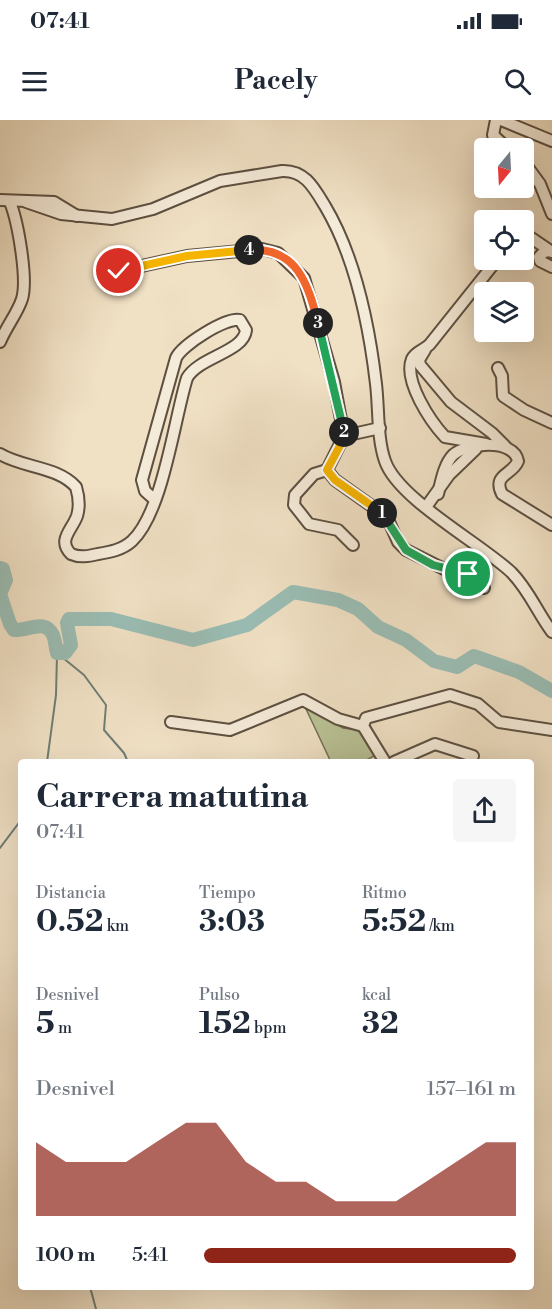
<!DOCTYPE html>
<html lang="es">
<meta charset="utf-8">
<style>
:root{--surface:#fff;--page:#f6f6f7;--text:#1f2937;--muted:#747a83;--accent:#8f2418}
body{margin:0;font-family:"Libre Bodoni",serif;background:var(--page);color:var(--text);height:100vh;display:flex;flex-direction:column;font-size:22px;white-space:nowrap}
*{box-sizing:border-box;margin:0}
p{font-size:20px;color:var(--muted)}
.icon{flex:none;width:33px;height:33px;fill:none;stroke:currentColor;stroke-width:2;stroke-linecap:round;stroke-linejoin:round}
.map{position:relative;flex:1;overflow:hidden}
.drawer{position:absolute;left:18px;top:639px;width:516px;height:531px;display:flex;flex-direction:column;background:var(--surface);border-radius:6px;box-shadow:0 6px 24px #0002}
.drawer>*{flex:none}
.needle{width:39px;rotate:198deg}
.buttons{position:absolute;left:474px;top:18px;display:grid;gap:12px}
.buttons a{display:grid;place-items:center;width:60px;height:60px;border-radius:6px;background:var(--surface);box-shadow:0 6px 24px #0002;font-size:30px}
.pin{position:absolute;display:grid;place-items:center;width:51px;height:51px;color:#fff;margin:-26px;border:3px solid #fff;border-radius:50%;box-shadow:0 2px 6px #0007}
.km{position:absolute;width:30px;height:30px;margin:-15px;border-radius:50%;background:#222;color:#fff;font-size:16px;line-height:30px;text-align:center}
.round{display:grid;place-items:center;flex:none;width:63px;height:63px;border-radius:6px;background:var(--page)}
.headline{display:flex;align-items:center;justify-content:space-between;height:102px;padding:0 18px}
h1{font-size:33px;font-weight:700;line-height:45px}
.stats{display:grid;grid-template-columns:repeat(3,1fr);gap:9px;height:102px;padding:6px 18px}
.stats div{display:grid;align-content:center}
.stats b{font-size:30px;font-weight:700}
.stats small{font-size:16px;font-weight:400}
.stats p{font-size:16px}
.chart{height:168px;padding:12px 18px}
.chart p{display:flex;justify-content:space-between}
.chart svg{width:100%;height:108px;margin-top:6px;fill:var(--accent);opacity:.7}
ul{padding:0 18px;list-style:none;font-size:20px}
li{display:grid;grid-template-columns:96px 72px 1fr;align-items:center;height:45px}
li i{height:15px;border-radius:8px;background:var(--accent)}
.status{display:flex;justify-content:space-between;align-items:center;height:42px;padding:0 30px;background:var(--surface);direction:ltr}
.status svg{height:16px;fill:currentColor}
header{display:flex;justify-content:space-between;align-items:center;height:78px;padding:0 18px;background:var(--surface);font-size:27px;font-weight:700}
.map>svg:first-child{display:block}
.green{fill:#b9c295;stroke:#727155;stroke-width:1.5}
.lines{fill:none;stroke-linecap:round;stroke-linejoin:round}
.stream{stroke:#6e7e74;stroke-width:2}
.river{stroke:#9abdb4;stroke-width:14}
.minor-casing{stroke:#5d5041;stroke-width:14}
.minor{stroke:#f5ebd9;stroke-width:10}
.split-1-casing{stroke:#fff;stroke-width:12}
.split-2-casing{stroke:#fff;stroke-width:12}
.split-3-casing{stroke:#fff;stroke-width:12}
.split-4-casing{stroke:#fff;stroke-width:12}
.split-5-casing{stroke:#fff;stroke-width:12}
.split-1{stroke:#22a559;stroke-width:8}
.split-2{stroke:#f5b400;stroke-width:8}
.split-3{stroke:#22a559;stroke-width:8}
.split-4{stroke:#f0652b;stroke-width:8}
.split-5{stroke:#f5b400;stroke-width:8}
</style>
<div class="status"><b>07:41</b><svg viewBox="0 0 49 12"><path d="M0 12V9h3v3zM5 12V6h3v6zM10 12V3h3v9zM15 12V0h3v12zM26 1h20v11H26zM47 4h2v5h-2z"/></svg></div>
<header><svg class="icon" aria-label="menu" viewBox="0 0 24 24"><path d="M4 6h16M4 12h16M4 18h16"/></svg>Pacely<svg class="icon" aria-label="search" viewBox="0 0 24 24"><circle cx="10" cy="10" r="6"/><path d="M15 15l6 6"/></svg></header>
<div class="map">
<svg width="552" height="1189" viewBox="0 0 552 1189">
<rect width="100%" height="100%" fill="#f0e0c4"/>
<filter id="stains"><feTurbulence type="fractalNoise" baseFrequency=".00333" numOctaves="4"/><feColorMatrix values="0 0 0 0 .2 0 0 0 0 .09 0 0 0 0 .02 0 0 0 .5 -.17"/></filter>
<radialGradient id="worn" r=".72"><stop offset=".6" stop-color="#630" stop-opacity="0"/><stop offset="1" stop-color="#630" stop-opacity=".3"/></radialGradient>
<path class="green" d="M306,589L312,590L343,608L359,610L374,636L363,642H331Z"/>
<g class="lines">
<g class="stream">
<path d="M57,533L84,555L106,585L104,610L124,633L128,642"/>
<path d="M47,642L56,575L57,535"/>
<path d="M0,728L21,700"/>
<path d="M90,1167L96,1189"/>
</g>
<path class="river" d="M0,448L3,449L6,460L0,474L10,504L14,510C28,511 45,498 53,515C56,522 55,527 57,533H65L71,525L67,503L69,499H111L193,520L247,505L293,472L338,480L358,489L378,507L406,520L434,541L457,547L474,536L519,552L552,571"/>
<defs>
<g id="minor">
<path d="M496,0L493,15L507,28"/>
<path d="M501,0L552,21"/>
<path d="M524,42L540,64L552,94"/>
<path d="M0,80L54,82L77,96"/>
<path d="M26,82L61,94L112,99L153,89L220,61L282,51C305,50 314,68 325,86C356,138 369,204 376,264C379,289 377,318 385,341C398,379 480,423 511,452C529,470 537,492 552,512"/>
<path d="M524,113L552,132"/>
<path d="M549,131L544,132L539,137L540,141L552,147"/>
<path d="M119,151L187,136L262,129L278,133L304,158L334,262L344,316L380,308"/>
<path d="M0,222C6,207 17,194 22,179C28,159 18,102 10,82"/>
<path d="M425,230L419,240L420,245L451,282L492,313L505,326"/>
<path d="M498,248L502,256L503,276L524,290L552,303"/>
<path d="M486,324L445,317C431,302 403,261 412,239C416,231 425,230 430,224L497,140"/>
<path d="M0,334C23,348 57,346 76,367C79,377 80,386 77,396C72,410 57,420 71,434C80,438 89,436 98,434C110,432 122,430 132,421C163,392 174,300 187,258C199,237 244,232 246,210L240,200C226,197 182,225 176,238L142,360L145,371L155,380"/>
<path d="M327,350L344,316"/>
<path d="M438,374C441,362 444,344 453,335C466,323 514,318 518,341C513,355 492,354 502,374L552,405"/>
<path d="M426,387L449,355L476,329"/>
<path d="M353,425L338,410L309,404L294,385L295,375L314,354L327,350L335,360L387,397L398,422L406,430L444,449L468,454L484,468"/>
<path d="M171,602L230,610L303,580L338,599L363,606"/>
<path d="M385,642L363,606L366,598L450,575L478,584L499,602L552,610"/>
<path d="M394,642L435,624L473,636"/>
</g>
</defs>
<use href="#minor" class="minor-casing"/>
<use href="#minor" class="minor"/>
</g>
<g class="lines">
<defs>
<path id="split-1" d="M382,393L406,430L433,445L468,454"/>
<path id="split-2" d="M344,312L345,316L327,350L335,360L382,393"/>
<path id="split-3" d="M318,203L344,312"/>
<path id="split-4" d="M249,130C297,127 308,164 318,203"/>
<path id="split-5" d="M119,151L187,136L249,130"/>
</defs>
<use href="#split-1" class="split-1-casing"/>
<use href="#split-2" class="split-2-casing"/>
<use href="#split-3" class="split-3-casing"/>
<use href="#split-4" class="split-4-casing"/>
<use href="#split-5" class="split-5-casing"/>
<use href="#split-1" class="split-1"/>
<use href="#split-2" class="split-2"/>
<use href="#split-3" class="split-3"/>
<use href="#split-4" class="split-4"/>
<use href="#split-5" class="split-5"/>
</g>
<rect width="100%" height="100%" filter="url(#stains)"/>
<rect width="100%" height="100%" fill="url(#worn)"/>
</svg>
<div class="buttons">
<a><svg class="needle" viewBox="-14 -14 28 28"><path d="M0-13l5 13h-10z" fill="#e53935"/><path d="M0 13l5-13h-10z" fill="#747a83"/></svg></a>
<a><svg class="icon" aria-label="locate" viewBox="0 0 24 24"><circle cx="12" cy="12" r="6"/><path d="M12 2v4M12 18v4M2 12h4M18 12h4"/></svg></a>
<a><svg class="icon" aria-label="layers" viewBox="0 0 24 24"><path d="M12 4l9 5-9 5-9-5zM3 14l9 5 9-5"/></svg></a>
</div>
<div class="pin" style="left:468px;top:454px;background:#1e9e55"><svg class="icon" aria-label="arrive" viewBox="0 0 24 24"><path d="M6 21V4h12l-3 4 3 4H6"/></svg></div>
<div class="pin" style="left:119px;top:151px;background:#d93025"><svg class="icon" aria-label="check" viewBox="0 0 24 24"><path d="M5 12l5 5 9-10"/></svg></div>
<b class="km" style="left:382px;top:393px">1</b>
<b class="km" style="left:344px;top:312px">2</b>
<b class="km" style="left:318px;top:203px">3</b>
<b class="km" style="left:249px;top:130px">4</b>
<section class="drawer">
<div class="headline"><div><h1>Carrera matutina</h1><p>07:41</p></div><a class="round"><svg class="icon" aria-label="share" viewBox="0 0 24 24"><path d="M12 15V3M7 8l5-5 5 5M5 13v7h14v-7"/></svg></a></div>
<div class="stats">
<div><p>Distancia</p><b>0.52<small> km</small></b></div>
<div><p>Tiempo</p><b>3:03</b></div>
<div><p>Ritmo</p><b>5:52<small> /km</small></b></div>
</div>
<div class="stats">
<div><p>Desnivel</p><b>5<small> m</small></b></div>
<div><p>Pulso</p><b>152<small> bpm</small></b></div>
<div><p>kcal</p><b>32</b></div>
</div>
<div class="chart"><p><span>Desnivel</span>157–161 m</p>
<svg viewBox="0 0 160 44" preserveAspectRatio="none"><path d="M0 44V14L10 22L20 22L30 22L40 14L50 6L60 6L70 22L80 30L90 30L100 38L110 38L120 38L130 30L140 22L150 14L160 14V44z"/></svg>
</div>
<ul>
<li><b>100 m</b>5:41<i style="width:100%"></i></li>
</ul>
</section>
</div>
